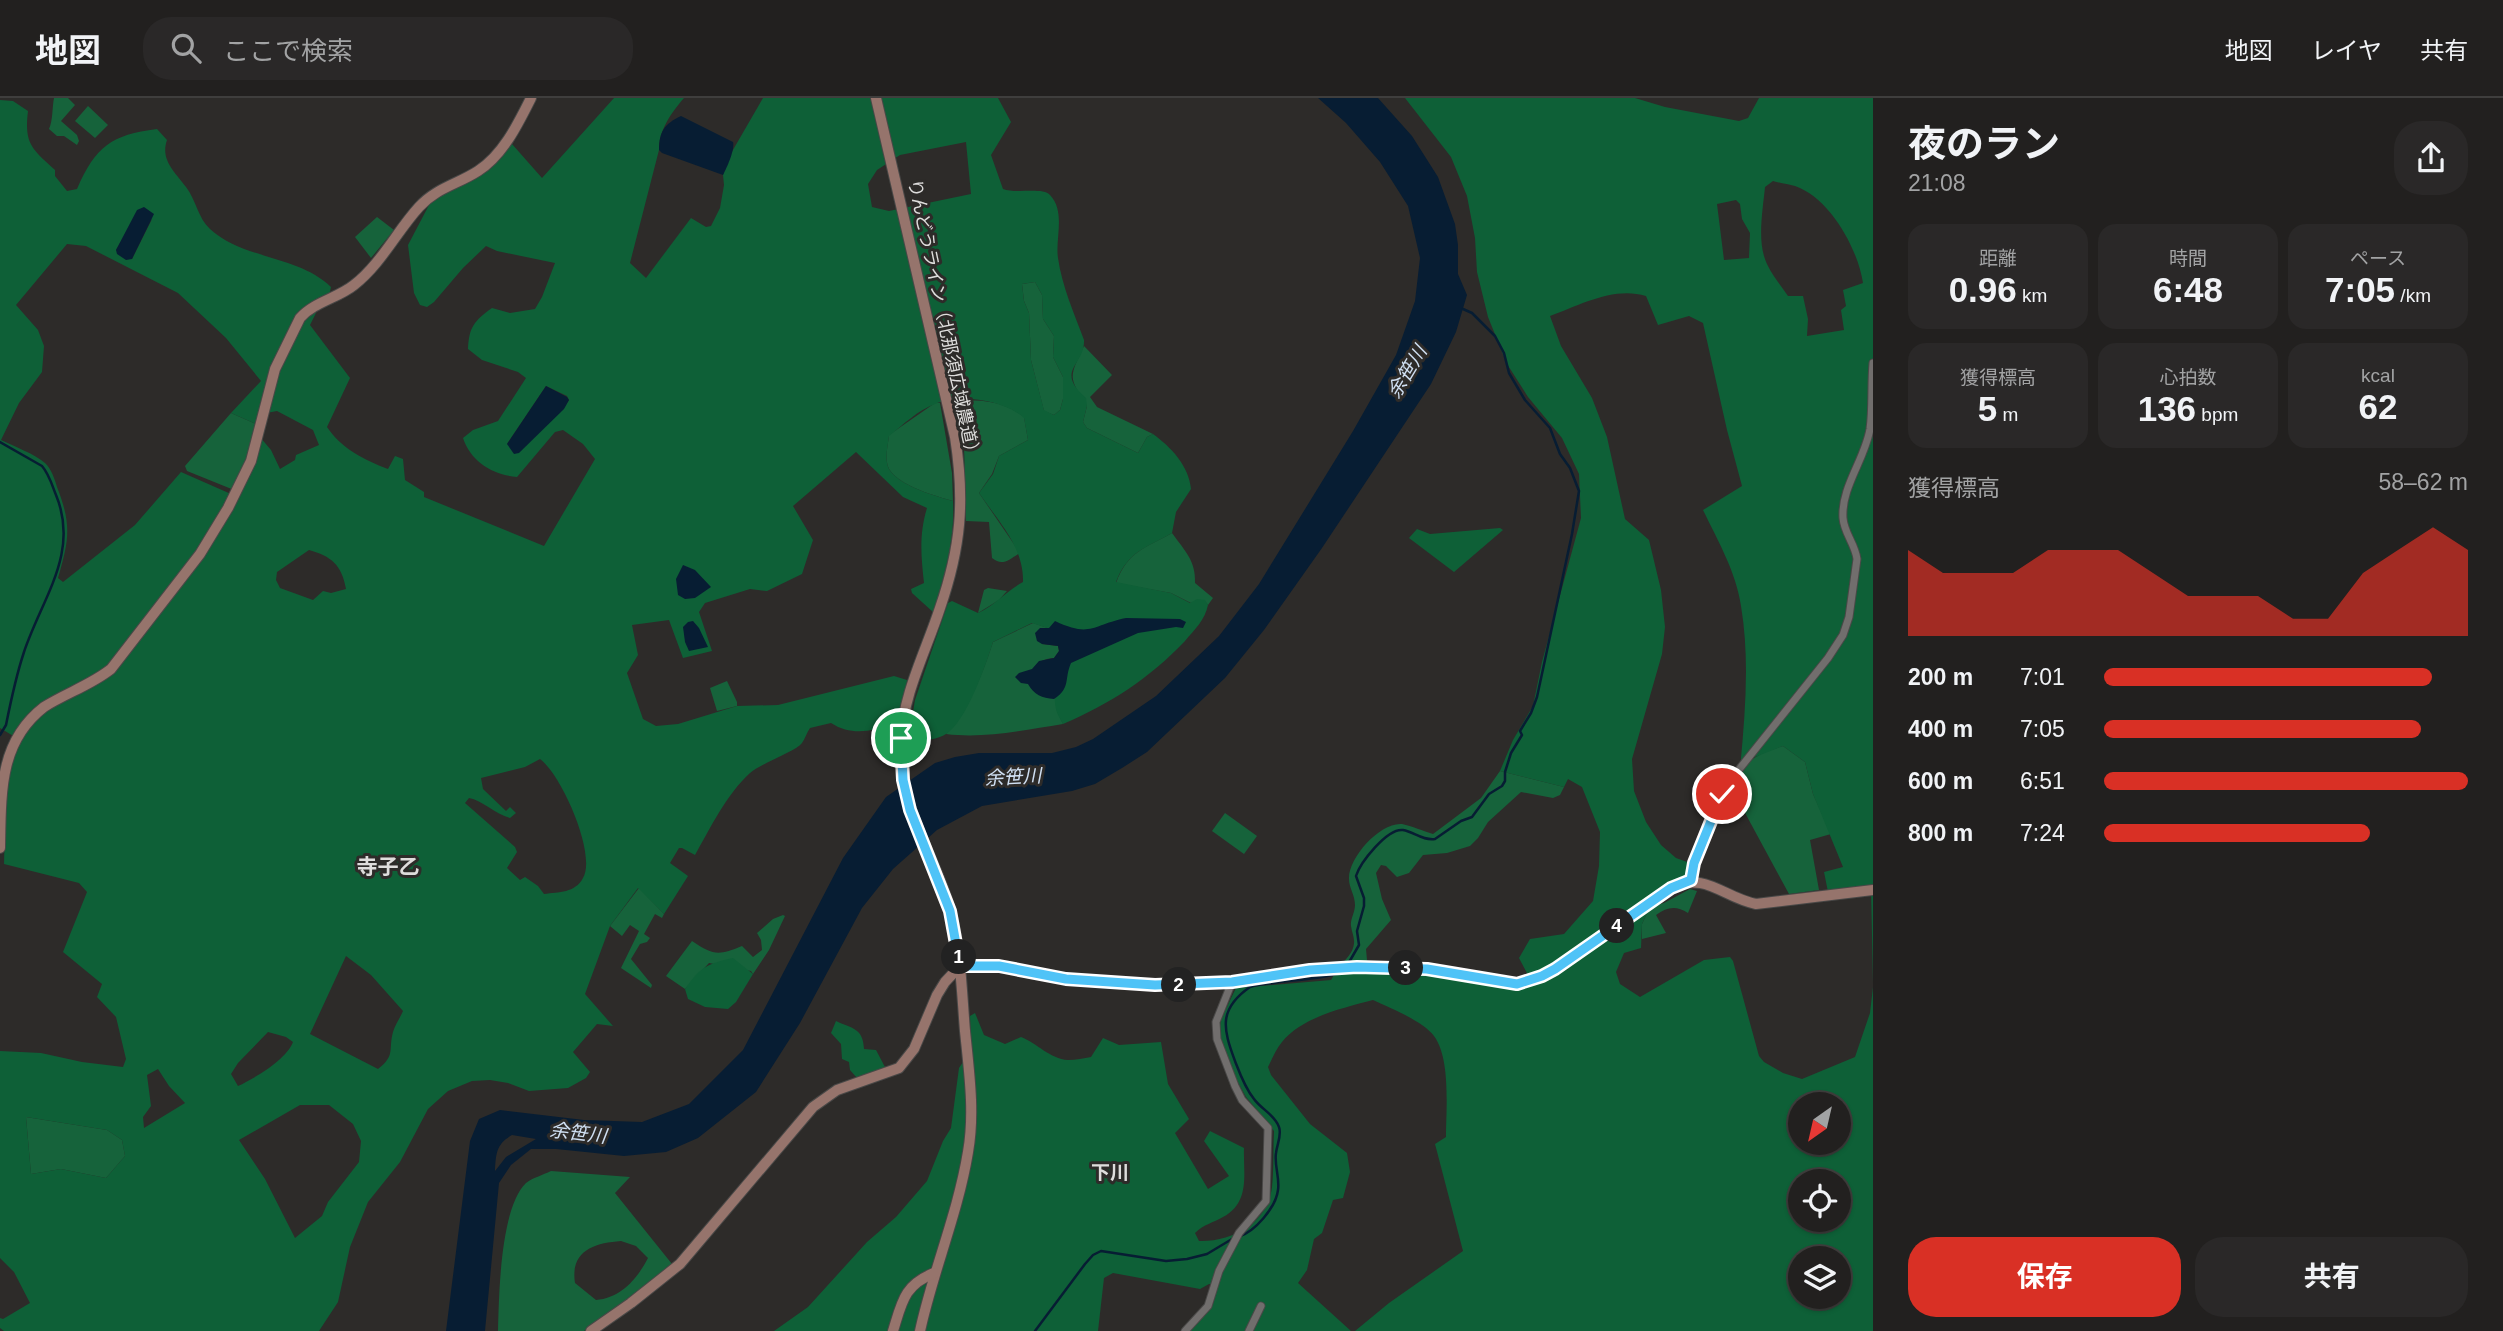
<!DOCTYPE html>
<html lang="ja">
<meta charset="utf-8">
<style>
:root{--surface:#22201f;--page:#2a2828;--text:#f1f3f6;--muted:#a2a3a4;--line:#3f3e3d;--accent:#d93025}
body{margin:0;font-family:Arial,"Noto Sans JP",sans-serif;background:var(--page);color:var(--text);height:100vh;display:flex;flex-direction:column;font-size:26px;white-space:nowrap}
*{box-sizing:border-box;margin:0}
p{font-size:23px;color:var(--muted)}
.icon{flex:none;width:38px;height:38px;fill:none;stroke:currentColor;stroke-width:2;stroke-linecap:round;stroke-linejoin:round}
.map{position:relative;flex:1;overflow:hidden}
.drawer{display:flex;flex-direction:column;background:var(--surface);width:630px}
.drawer>*{flex:none}
.needle{width:46px;rotate:214deg}
.tools{position:absolute;left:1788px;top:994px;display:grid;gap:14px}
.tools a{display:grid;place-items:center;width:63px;height:63px;border-radius:50%;background:var(--surface);box-shadow:0 2px 5px #0004,0 0 0 2px var(--line);font-size:35px}
.pin{position:absolute;display:grid;place-items:center;width:60px;height:60px;color:#fff;margin:-30px;border:4px solid #fff;border-radius:50%;box-shadow:0 2px 7px #0007}
.km{position:absolute;width:35px;height:35px;margin:-18px;border-radius:50%;background:#222;color:#fff;font-size:19px;line-height:35px;text-align:center}
.round{display:grid;place-items:center;flex:none;width:74px;height:74px;border-radius:28px;background:var(--page)}
.head{display:flex;align-items:center;justify-content:space-between;height:119px;padding:0 35px}
h1{font-size:38px;font-weight:700;line-height:52px}
.metrics{display:grid;grid-template-columns:repeat(3,1fr);gap:10px;height:119px;padding:7px 35px}
.metrics div{display:grid;align-content:center;border-radius:18px;background:var(--page);text-align:center}
.metrics b{font-size:35px;font-weight:700}
.metrics small{font-size:19px;font-weight:400}
.metrics p{font-size:19px}
.chart{height:196px;padding:14px 35px}
.chart p{display:flex;justify-content:space-between}
.chart svg{width:100%;height:126px;margin-top:7px;fill:var(--accent);opacity:.7}
.cta{display:flex;gap:14px;margin-top:auto;padding:14px 35px}
.cta a{flex:1;height:80px;border-radius:28px;background:var(--accent);color:#fff;font-size:28px;font-weight:700;line-height:80px;text-align:center}
.cta a+a{background:var(--page);color:var(--text)}
ul{padding:0 35px;list-style:none;font-size:23px}
li{display:grid;grid-template-columns:112px 84px 1fr;align-items:center;height:52px}
li i{height:18px;border-radius:9px;background:var(--accent)}
header{display:flex;align-items:center;gap:42px;box-sizing:border-box;height:98px;padding:0 35px;background:var(--surface);border-bottom:2px solid var(--line)}
header strong{font-size:33px}
nav{display:flex;gap:38px;margin-inline-start:auto;font-size:24px}
.search{width:490px;height:63px;background:var(--page);display:flex;align-items:center;gap:18px;box-sizing:border-box;padding:0 24px;border-radius:28px;color:var(--muted);font-size:26px}
main{display:flex;flex:1;min-height:0}
.map>svg:first-child{display:block}
.green{fill:#16633b;fill-rule:evenodd}
.forest{fill:#0e6037;fill-rule:evenodd}
.water{fill:#071d33;fill-rule:evenodd}
.lines{fill:none;stroke-linecap:round;stroke-linejoin:round}
.stream{stroke:#071d33;stroke-width:2.5}
.street-casing{stroke:#494847;stroke-width:9}
.secondary-casing{stroke:#494847;stroke-width:12}
.street{stroke:#716e6d;stroke-width:7}
.secondary{stroke:#96746c;stroke-width:10}
.route-casing{stroke:#fff;stroke-width:14}
.route{stroke:#4fc3f7;stroke-width:9}
.labels{text-anchor:middle;dominant-baseline:central;stroke-width:6;stroke-linejoin:round;paint-order:stroke}
.street-label{font-size:18px;fill:#dedddc;stroke:#2d2b29}
.water-label{font-size:19px;font-style:italic;fill:#d0e0f3;stroke:#2d2b29}
.neighbourhood-label{font-size:19px;font-weight:bold;fill:#dedddc;stroke:#2d2b29}
.quarter-label{font-size:21px;font-weight:bold;fill:#dedddc;stroke:#2d2b29}
</style>
<header>
<strong>地図</strong>
<div class="search"><svg class="icon" aria-label="search" viewBox="0 0 24 24"><circle cx="10" cy="10" r="6"/><path d="M15 15l6 6"/></svg>ここで検索</div>
<nav><a>地図</a><a>レイヤ</a><a>共有</a></nav>
</header>
<main>
<div class="map">
<svg width="1873" height="1233" viewBox="0 0 1873 1233">
<rect width="100%" height="100%" fill="#2d2b29"/>
<g class="green">
<path d="M54,0H68L75,7L61,23L77,37L79,43L77,47L64,38H57L49,31C53,22 52,10 54,0Z"/>
<path d="M88,8L108,27L95,40L75,23Z"/>
<path d="M377,119L394,132L371,160L355,139Z"/>
<path d="M1035,184L1042,197L1043,221L1054,238L1053,259L1063,279V301L1060,312L1054,317L1044,313L1031,262L1029,215L1024,203L1022,186Z"/>
<path d="M1084,248L1112,277L1090,299L1097,309L1153,336L1147,339L1138,355L1087,330L1083,324L1087,308C1068,278 1069,280 1084,248Z"/>
<path d="M951,303C977,301 1003,302 1024,319L1028,342L999,358L992,376L979,395L1020,455C1009,461 1003,469 992,460L989,424L966,423L964,346Z"/>
<path d="M935,305H940L952,375L953,403C936,398 899,388 889,371C884,361 888,347 889,337Z"/>
<path d="M231,315L256,326L249,362L234,392L187,373L185,368Z"/>
<path d="M1172,435C1185,453 1196,463 1195,485L1213,500L1208,507L1204,502L1191,505L1171,495L1116,485C1128,453 1145,450 1172,435Z"/>
<path d="M988,490L1007,493L999,502L978,515L984,492Z"/>
<path d="M1033,525L1048,530H1040L1042,546L1058,548L1059,553L1054,560C1037,561 1032,570 1028,586L1056,598L1057,613L1063,626C1025,632 984,641 946,636C969,609 982,578 993,544Z"/>
<path d="M727,583L737,604V608L717,613L710,590Z"/>
<path d="M1783,648L1805,664L1813,696L1831,736L1810,742L1819,792L1789,796L1744,713L1729,718L1722,708C1738,671 1743,660 1783,648Z"/>
<path d="M1500,673L1564,689L1560,697L1553,700L1521,694L1488,724L1478,740L1470,748L1447,755L1423,757L1409,775L1397,779L1386,768L1381,767L1376,775L1382,801L1391,822L1366,851L1367,862L1373,872H1337C1342,865 1351,857 1353,850C1356,841 1352,836 1351,828C1350,822 1355,814 1355,807C1355,797 1349,790 1349,781C1348,760 1380,724 1402,726C1412,728 1423,733 1433,736L1481,700Z"/>
<path d="M1225,715L1257,738L1244,756L1212,733Z"/>
<path d="M639,790L664,816L662,820L655,816L644,836L650,840L647,844L640,846L631,861L652,887L651,890L621,870L639,833L630,827L622,838L610,828Z"/>
<path d="M1690,791L1697,793L1688,815C1676,807 1667,809 1656,817L1666,835L1642,841V826L1650,809L1664,805Z"/>
<path d="M783,817L785,818L769,852L753,876L751,873L709,865L685,891L666,878L692,843C713,857 718,858 742,848L753,859L762,852L761,842L757,835L773,821Z"/>
<path d="M26,1019L107,1032L122,1042L125,1058L106,1080L61,1071L31,1076Z"/>
<path d="M551,1073L630,1079L615,1095L672,1166L647,1188L584,1233H498C499,1198 500,1110 526,1085C532,1080 543,1077 551,1073ZM621,1143L636,1148L648,1160C637,1181 621,1200 596,1202L575,1185C570,1153 594,1145 621,1143Z"/>
</g>
<g class="forest">
<path d="M614,0H684C671,15 659,32 659,52L630,165L646,180L691,120L706,129L711,128L720,110L724,87L723,77L726,64L763,0H998L1011,24L991,57L1003,91C1016,96 1043,89 1050,97C1066,114 1055,140 1058,160C1062,188 1074,215 1084,242C1085,268 1054,272 1086,300L1087,308L1083,324L1087,330L1138,355L1147,339L1153,336C1171,349 1189,368 1191,391L1176,414L1172,435C1146,450 1128,453 1116,484L1171,495L1190,505L1197,501L1205,502L1208,507C1205,522 1195,531 1185,543C1150,580 1110,606 1063,626C1061,622 1057,616 1056,611C1049,585 1075,557 1090,538L1068,537L1032,525L993,544C986,567 966,624 946,636C937,642 918,644 908,643L915,602L948,505L952,503L978,515C995,507 1006,493 1023,484C1024,449 998,423 979,395L993,376L999,358L1028,342L1024,320C1004,302 960,295 935,306C918,312 903,327 889,338C888,348 884,361 889,371C899,388 936,398 953,403C955,441 945,478 933,514L912,495L911,491L924,485C921,458 919,436 927,410L903,399L856,354L793,408L813,442L802,476L767,493L750,491L705,505L699,514L712,553L683,560L669,522L632,527L638,557L627,575L643,621L656,628L678,626L737,608L778,607L894,578L907,582C906,600 901,613 892,628C870,633 851,638 831,625L810,630C807,634 805,641 802,645C795,654 763,664 750,675C726,697 711,729 695,757L682,750H679L670,765L688,778L664,816L638,790L610,828L585,896L613,928L597,926L573,954L590,974L586,980L568,990L529,993L508,985L490,982L472,983L448,993L428,1011L400,1064L368,1104L350,1149L338,1204L319,1233H4L0,1230V1220L3,1221L30,1205L14,1174L0,1160V953L41,955L82,964L123,969L126,961L116,919L97,899L102,886L63,854L87,794L79,785L4,766L6,685L15,639L0,630V2L13,3L28,13C24,46 32,51 55,72V78L67,93L77,91C96,48 111,37 157,31L167,42C160,62 175,74 186,89C196,102 198,120 210,131C244,162 298,157 331,189L329,198L319,209L310,227L350,280L327,329C341,350 364,362 388,371L395,358L403,361L405,382L424,394V399L544,448L595,361L583,346L563,332L555,334L517,379C493,377 471,364 463,340L473,332L498,323L526,280L518,274L482,262L468,251C469,229 474,223 492,210L510,215L535,211L542,199L555,165L497,153L486,148L463,170L434,204L427,209L420,207L414,195L408,147L429,107L436,97L512,46L542,80ZM966,44L971,96L889,113L872,109L868,86L877,72L900,57ZM152,121L132,161L116,152L120,145ZM67,146L86,148L178,195L226,240L261,283L231,315L256,326L261,316L277,313L313,332L319,347L296,357L295,362L280,371L271,352L260,339L231,396L181,374L135,427L63,484L58,480C69,442 72,427 57,389C55,382 51,370 45,365C35,356 13,348 1,342L19,305L42,274L44,248L38,232L16,207ZM1035,184L1042,197L1043,221L1054,238L1053,259L1063,279V301L1060,312L1054,317L1044,312L1031,262L1029,215L1024,203L1022,186ZM546,288L567,298L569,302C555,326 531,335 507,346ZM309,452C331,458 342,467 346,491L331,495L323,493L313,502L280,490L276,482L277,474ZM540,661C561,676 597,756 583,780C575,795 559,794 544,796L538,788L525,779L520,782L507,770L517,754L515,749L465,705L469,700C482,702 495,716 510,720L516,715L510,709L506,713L483,691L481,680L525,669ZM346,858L371,877L403,913C400,920 395,927 393,934C388,952 396,957 378,971L310,936ZM268,934L286,939L293,944C286,962 255,980 238,988L231,976L238,965ZM158,971L169,988L185,1005L144,1030L143,1019L151,1008L147,977ZM300,1007H329L353,1026L361,1043L359,1064L328,1104L322,1118L295,1140L265,1081L239,1042ZM26,1019L107,1032L122,1042L125,1058L106,1080L61,1071L31,1076Z"/>
<path d="M1405,0H1635L1665,9L1739,23L1748,20L1759,0H1873V885L1871,790L1828,794L1824,774L1843,769L1813,696L1805,664L1783,648L1750,661L1740,671C1745,617 1750,562 1741,508C1736,474 1718,443 1703,412L1742,388L1727,332L1703,225L1689,218L1658,227L1646,198C1614,188 1580,207 1550,218L1561,248L1592,300L1607,339L1625,421L1649,442L1661,492L1665,529L1662,556L1632,661L1634,693L1646,724L1661,747L1676,760L1690,765L1688,780L1650,809L1642,826L1641,850L1624,855L1616,874L1620,886L1640,899L1704,862L1730,859L1733,863L1759,958L1764,964L1783,975L1802,981L1855,959L1870,915L1873,889V1233H1355L1389,1205L1463,1153L1435,1046L1446,1039C1446,1012 1451,961 1434,938C1423,923 1390,910 1373,902C1343,910 1302,919 1282,944C1276,951 1272,961 1268,969L1271,977L1310,1026L1347,1055L1350,1074L1343,1100L1333,1102L1322,1135L1314,1141L1307,1172L1298,1185L1351,1233H1190L1213,1206L1218,1188L1209,1186L1200,1191L1113,1175L1104,1180L1098,1233H774L808,1209L867,1144L896,1119L927,1083L943,1043L951,1030L959,970L971,952L970,918L975,915L984,937L1005,946L1021,939C1037,945 1050,961 1068,962C1076,962 1084,960 1091,959L1103,940L1119,947L1161,944L1168,986L1189,1021L1175,1035L1208,1091L1229,1078L1204,1043L1210,1033L1244,1050C1243,1075 1251,1104 1223,1119C1213,1125 1204,1126 1195,1135L1199,1143C1232,1144 1268,1125 1272,1089C1274,1071 1273,1052 1274,1033L1246,999L1235,979L1219,936L1221,921L1236,890L1331,882L1337,872L1427,873L1526,890L1568,871L1554,867L1528,877L1519,860L1530,841L1564,836L1593,803L1599,768L1600,734L1582,689L1568,681L1564,689L1500,673L1513,642L1533,608L1542,564L1581,420L1579,376L1562,340L1528,299L1507,266L1488,219L1477,174L1475,140L1467,98L1451,59ZM1773,83C1780,85 1788,86 1795,88C1830,100 1858,151 1863,185L1843,192L1846,208L1841,212L1844,232L1807,238L1808,221L1803,198H1788C1779,185 1768,172 1764,158C1758,138 1763,110 1765,89ZM1736,102L1740,106L1742,121L1750,135L1749,160L1724,162L1717,106ZM1801,1006H1839V1045H1801ZM1801,1083H1839V1122H1801ZM1801,1160H1839V1199H1801Z"/>
<path d="M1500,430L1503,432L1454,474L1409,440L1417,431L1430,436Z"/>
<path d="M733,860L753,876L736,904L728,911L705,909L688,901L685,891C701,868 707,866 733,860Z"/>
<path d="M836,923C853,931 863,930 864,951L876,952L886,971L857,980L850,972L849,964L842,961L841,946L831,935Z"/>
</g>
<g class="water">
<path d="M1318,0H1378L1412,38L1438,79L1455,126L1458,147V176L1467,197L1456,234L1431,286L1322,450L1264,532L1225,580L1147,654L1122,670L1095,686L1072,693L982,708L937,732L893,771L862,810L800,925L756,994L698,1040L666,1054L624,1058L556,1051H531L511,1067L499,1085L485,1233H446L470,1043L479,1021L500,1012L584,1022L642,1024L689,1006L743,952L843,760L886,699L935,665L955,659L979,655H1052L1076,649L1093,641L1156,598L1219,538L1259,486L1353,333L1396,257L1415,203L1420,160L1408,108L1380,64L1346,25ZM512,1037L536,1041L506,1059L495,1073C496,1056 496,1046 512,1037Z"/>
<path d="M681,18L733,44C735,52 727,69 723,77L662,55L659,52C659,34 664,26 681,18Z"/>
<path d="M144,109L154,116L132,161L126,162L117,156L116,152L137,112Z"/>
<path d="M546,288L567,299L569,302L564,311L519,355L514,356L507,346Z"/>
<path d="M683,467L695,472L711,489L695,500L685,501L678,497L676,481Z"/>
<path d="M1126,520L1180,521L1186,524L1183,530L1176,529L1138,535L1071,565C1064,581 1071,590 1054,601C1042,600 1034,597 1028,586L1021,585L1015,579L1019,575L1032,571L1039,563L1054,560L1059,553L1058,548L1042,546L1037,543L1035,535L1040,530H1049L1055,523C1091,540 1092,527 1126,520Z"/>
<path d="M693,523L699,530L708,549L689,553L685,544L683,529L688,524Z"/>
</g>
<g class="lines">
<g class="stream">
<path d="M0,344L42,368C49,376 52,387 56,397C80,455 42,500 24,554C16,578 11,602 6,627L0,637"/>
<path d="M1348,866L1359,847L1357,833L1364,808V800L1356,778C1360,765 1387,730 1403,732C1414,734 1423,743 1435,741L1461,723L1472,719L1489,696L1502,688L1505,683V674L1511,655L1522,637L1520,633L1531,615L1537,599L1572,436L1579,393L1570,370L1560,356L1550,330L1525,302L1509,275L1504,255L1495,238L1472,215L1463,211"/>
<path d="M1238,1139C1255,1134 1276,1109 1278,1092C1280,1080 1274,1067 1276,1055C1277,1046 1282,1037 1279,1029C1275,1017 1261,1011 1254,1001C1245,990 1240,976 1235,963C1223,931 1218,911 1250,889C1269,883 1336,881 1345,872"/>
<path d="M1035,1233L1085,1166L1093,1157L1101,1153L1166,1163L1187,1161L1207,1156L1232,1141"/>
</g>
<defs>
<g id="street">
<path d="M1691,783L1694,765L1729,684L1828,560L1843,537L1849,519L1857,461C1855,446 1844,435 1843,420C1841,389 1865,361 1870,331C1873,310 1871,287 1873,265"/>
<path d="M1185,1233L1208,1208L1219,1173L1239,1135L1266,1103L1268,1030L1242,1002L1235,988L1217,941L1216,924L1232,884"/>
<path d="M1249,1233L1261,1208"/>
</g>
<g id="secondary">
<path d="M876,0L955,339C965,403 961,449 940,510C926,553 903,596 901,642C897,713 938,759 953,823C961,859 962,897 965,933C969,973 975,1015 968,1054C958,1115 933,1173 920,1233"/>
<path d="M0,750C1,691 0,643 44,609C66,595 91,587 111,571L200,456L228,410L251,363L275,271L300,220C314,204 338,200 354,187C381,166 397,133 419,109C436,90 458,86 478,73C503,57 518,26 531,0"/>
<path d="M591,1233L631,1205L680,1166L813,1009L837,992L899,970L914,951L937,897L945,884L960,868H999L1066,881L1155,887L1232,884L1310,872L1357,869L1427,871L1517,886L1542,878L1555,871L1671,790C1705,773 1724,800 1756,806L1873,792"/>
<path d="M893,1233C902,1204 904,1187 934,1175"/>
</g>
</defs>
<use href="#street" class="street-casing"/>
<use href="#secondary" class="secondary-casing"/>
<use href="#street" class="street"/>
<use href="#secondary" class="secondary"/>
</g>
<g class="lines">
<defs>
<path id="route" d="M901,640L903,682L910,712L950,813L960,868H999L1066,881L1155,887L1232,884L1310,872L1357,869L1427,871L1517,886L1542,878L1555,871L1671,790L1691,782L1694,765L1722,696"/>
</defs>
<use href="#route" class="route-casing"/>
<use href="#route" class="route"/>
</g>
<g class="labels">
<g class="street-label">
<text transform="translate(944 222) rotate(78)">りんどうライン（北那須広域農道）</text>
</g>
<g class="water-label">
<text transform="translate(1407 274) rotate(-59)">余笹川</text>
<text transform="translate(1013 679) rotate(-3)">余笹川</text>
<text transform="translate(578 1035) rotate(7)">余笹川</text>
</g>
<g class="neighbourhood-label">
<text x="1110" y="1074">下川</text>
</g>
<g class="quarter-label">
<text x="388" y="768">寺子乙</text>
</g>
</g>
</svg>
<div class="tools">
<a><svg class="needle" viewBox="-14 -14 28 28"><path d="M0-13l5 13h-10z" fill="#e53935"/><path d="M0 13l5-13h-10z" fill="#a2a3a4"/></svg></a>
<a><svg class="icon" aria-label="locate" viewBox="0 0 24 24"><circle cx="12" cy="12" r="6"/><path d="M12 2v4M12 18v4M2 12h4M18 12h4"/></svg></a>
<a><svg class="icon" aria-label="layers" viewBox="0 0 24 24"><path d="M12 4l9 5-9 5-9-5zM3 14l9 5 9-5"/></svg></a>
</div>
<div class="pin" style="left:901px;top:640px;background:#1e9e55"><svg class="icon" aria-label="arrive" viewBox="0 0 24 24"><path d="M6 21V4h12l-3 4 3 4H6"/></svg></div>
<div class="pin" style="left:1722px;top:696px;background:#d93025"><svg class="icon" aria-label="check" viewBox="0 0 24 24"><path d="M5 12l5 5 9-10"/></svg></div>
<b class="km" style="left:959px;top:859px">1</b>
<b class="km" style="left:1179px;top:887px">2</b>
<b class="km" style="left:1406px;top:870px">3</b>
<b class="km" style="left:1617px;top:828px">4</b>
</div>
<section class="drawer">
<div class="head"><div><h1>夜のラン</h1><p>21:08</p></div><a class="round"><svg class="icon" aria-label="share" viewBox="0 0 24 24"><path d="M12 15V3M7 8l5-5 5 5M5 13v7h14v-7"/></svg></a></div>
<div class="metrics">
<div><p>距離</p><b>0.96<small> km</small></b></div>
<div><p>時間</p><b>6:48</b></div>
<div><p>ペース</p><b>7:05<small> /km</small></b></div>
</div>
<div class="metrics">
<div><p>獲得標高</p><b>5<small> m</small></b></div>
<div><p>心拍数</p><b>136<small> bpm</small></b></div>
<div><p>kcal</p><b>62</b></div>
</div>
<div class="chart"><p><span>獲得標高</span>58–62 m</p>
<svg viewBox="0 0 160 44" preserveAspectRatio="none"><path d="M0 44V14L10 22L20 22L30 22L40 14L50 14L60 14L70 22L80 30L90 30L100 30L110 38L120 38L130 22L140 14L150 6L160 14V44z"/></svg>
</div>
<ul>
<li><b>200 m</b>7:01<i style="width:90%"></i></li>
<li><b>400 m</b>7:05<i style="width:87%"></i></li>
<li><b>600 m</b>6:51<i style="width:100%"></i></li>
<li><b>800 m</b>7:24<i style="width:73%"></i></li>
</ul>
<div class="cta"><a>保存</a><a>共有</a></div>
</section>
</main>
